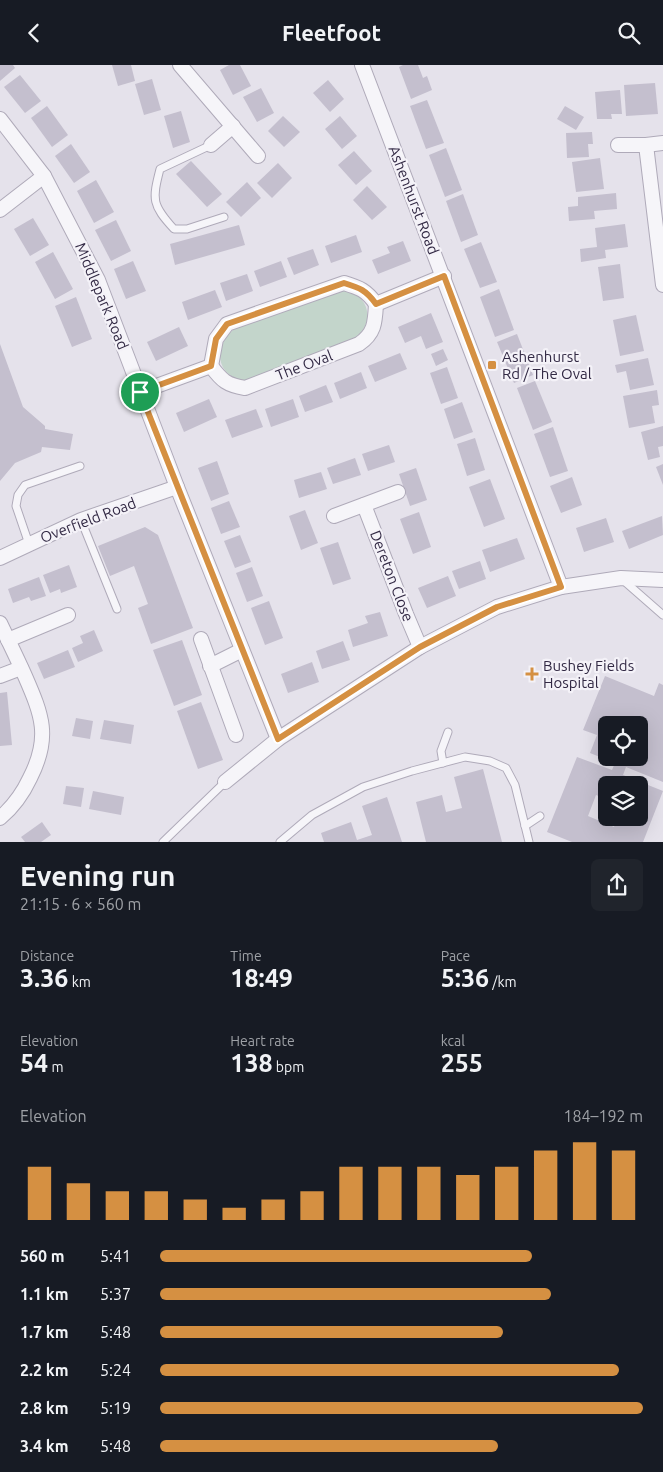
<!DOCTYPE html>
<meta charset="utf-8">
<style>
:root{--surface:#171b24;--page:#20242c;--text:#f1f3f6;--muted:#9ea1a6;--accent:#d59042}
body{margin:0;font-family:Ubuntu,sans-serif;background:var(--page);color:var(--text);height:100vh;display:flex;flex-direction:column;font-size:19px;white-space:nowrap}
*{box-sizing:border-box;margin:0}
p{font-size:16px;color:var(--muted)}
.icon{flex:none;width:28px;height:28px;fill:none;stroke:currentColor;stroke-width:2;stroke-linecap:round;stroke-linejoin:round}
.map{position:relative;height:777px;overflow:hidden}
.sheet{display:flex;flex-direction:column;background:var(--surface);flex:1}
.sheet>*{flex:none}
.controls{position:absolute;left:598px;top:651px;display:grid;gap:10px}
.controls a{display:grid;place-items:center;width:50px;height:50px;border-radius:8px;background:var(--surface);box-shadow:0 5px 20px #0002;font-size:25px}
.pin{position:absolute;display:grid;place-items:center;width:42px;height:42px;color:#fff;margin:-21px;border:2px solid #fff;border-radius:50%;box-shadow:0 1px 5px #0007}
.round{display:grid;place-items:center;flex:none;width:52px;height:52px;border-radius:8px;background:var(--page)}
.headline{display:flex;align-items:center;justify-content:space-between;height:85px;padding:0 20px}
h1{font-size:28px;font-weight:600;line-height:38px}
.figures{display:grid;grid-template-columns:repeat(3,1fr);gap:8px;height:85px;padding:5px 20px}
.figures div{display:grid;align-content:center}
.figures b{font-size:25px;font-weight:600}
.figures small{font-size:14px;font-weight:400}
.figures p{font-size:14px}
.chart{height:140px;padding:10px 20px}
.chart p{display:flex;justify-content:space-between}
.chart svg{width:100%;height:90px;margin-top:5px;stroke:var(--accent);stroke-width:6}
ul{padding:0 20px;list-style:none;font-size:16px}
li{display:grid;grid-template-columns:80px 60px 1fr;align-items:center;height:38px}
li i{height:12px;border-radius:6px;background:var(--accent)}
header{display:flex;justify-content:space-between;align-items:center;height:65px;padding:0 20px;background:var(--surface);font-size:22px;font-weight:600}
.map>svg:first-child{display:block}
.green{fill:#c3d5cb}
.building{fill:#c4bfce;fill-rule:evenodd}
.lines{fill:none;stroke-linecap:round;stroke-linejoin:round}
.lane-casing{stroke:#afaab9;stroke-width:9}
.street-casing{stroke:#afaab9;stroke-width:16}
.lane{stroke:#f6f5f9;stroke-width:7}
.street{stroke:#f6f5f9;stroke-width:14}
.route-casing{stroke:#fff;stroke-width:10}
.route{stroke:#d59042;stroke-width:6}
.poi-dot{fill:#d59042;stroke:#f4f2f8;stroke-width:2}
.labels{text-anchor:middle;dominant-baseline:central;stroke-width:4.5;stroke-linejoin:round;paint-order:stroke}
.street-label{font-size:15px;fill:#322944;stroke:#f4f2f8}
.poi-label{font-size:15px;fill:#322944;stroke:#f4f2f8;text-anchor:start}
</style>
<header><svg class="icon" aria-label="back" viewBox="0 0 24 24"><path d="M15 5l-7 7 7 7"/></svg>Fleetfoot<svg class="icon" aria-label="search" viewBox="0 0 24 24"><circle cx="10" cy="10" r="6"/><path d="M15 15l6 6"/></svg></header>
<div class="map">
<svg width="663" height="777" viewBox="0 0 663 777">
<rect width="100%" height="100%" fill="#e5e2eb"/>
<path class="green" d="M345,224C369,231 376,257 355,273L246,316C216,312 212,282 234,264Z"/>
<g class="building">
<path d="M0,0H13L15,3L0,16Z"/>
<path d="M112,0H131L135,16L118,21Z"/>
<path d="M229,0H240L251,21L233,30L220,5Z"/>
<path d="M403,0H418L423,13L427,11L432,25L411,34L399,2Z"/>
<path d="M20,10L41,36L25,48L4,22Z"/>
<path d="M152,14L161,45L144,50L135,19Z"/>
<path d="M328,15L344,34L330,47L313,28Z"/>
<path d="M655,18L658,49L626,51L624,20Z"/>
<path d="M261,23L274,48L257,57L243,32Z"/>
<path d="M620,25L622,49H611L612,54H597L595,27Z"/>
<path d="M427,35L444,78L426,84L410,41Z"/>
<path d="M47,41L68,70L52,82L31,53Z"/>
<path d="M565,41L584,52L576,65L557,54Z"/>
<path d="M181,46L190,77L173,83L164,51Z"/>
<path d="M283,51L300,67L284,82L268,66Z"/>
<path d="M340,51L357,71L342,84L325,64Z"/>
<path d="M592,67L593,79H588L589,92L567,93L566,68Z"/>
<path d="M71,79L90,107L74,118L55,91Z"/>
<path d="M446,83L462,125L445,132L429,90Z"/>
<path d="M354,86L372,106L356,120L338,100Z"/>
<path d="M600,93L604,124L576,127L572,97Z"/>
<path d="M191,96L222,129L207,142L176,109Z"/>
<path d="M278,98L292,113L272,133L257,118Z"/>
<path d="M96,115L114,147L94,158L77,126Z"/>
<path d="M247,117L261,133L241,152L226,137Z"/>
<path d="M367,121L387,142L372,155L353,135Z"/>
<path d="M616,128L617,144L594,146L595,154L569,156L568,142L578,141V132Z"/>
<path d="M463,129L478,170L461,177L446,136Z"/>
<path d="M33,153L49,180L30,191L14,164Z"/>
<path d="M116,155L131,186L111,196L95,165Z"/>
<path d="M625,159L628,182L605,185L606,193L581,197L580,184L597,182L595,163Z"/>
<path d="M239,160L245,180L175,200L170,179Z"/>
<path d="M356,170L362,187L331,198L325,181Z"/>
<path d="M403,176L411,196L378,209L372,195L390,188L387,182Z"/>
<path d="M481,177L497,217L480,223L464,184Z"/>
<path d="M313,184L319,200L294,210L287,193Z"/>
<path d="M53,187L73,224L55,234L35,197Z"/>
<path d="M133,196L146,226L126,234L114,204Z"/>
<path d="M281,196L287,212L260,222L254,206Z"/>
<path d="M620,199L624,233L603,236L598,202Z"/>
<path d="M247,209L253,226L226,236L220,218Z"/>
<path d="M499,224L514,265L495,272L480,232Z"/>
<path d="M215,225L222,242L188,255L182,237Z"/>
<path d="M76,232L92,274L72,282L55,241Z"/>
<path d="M431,248L443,277L426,284L421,271L405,278L398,262Z"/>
<path d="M636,250L644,286L620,291L613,255Z"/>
<path d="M179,262L188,281L156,296L147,277Z"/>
<path d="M517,269L533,310L514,318L497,277Z"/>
<path d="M0,279L23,342L45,361V364L73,369L70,385L42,382L41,387L15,398L0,416Z"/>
<path d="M443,284L448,295L436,301L431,289Z"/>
<path d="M400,288L407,304L375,317L368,301Z"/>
<path d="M648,293L654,320L630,325L626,306L617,308L615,300Z"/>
<path d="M447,302L458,333L441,339L430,308Z"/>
<path d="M361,307L367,323L340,334L334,318Z"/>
<path d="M535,316L552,357L533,365L517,323Z"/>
<path d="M326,320L333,337L305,347L299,331Z"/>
<path d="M657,325L659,340L652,341L655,358L629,363L623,331Z"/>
<path d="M209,334L217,352L184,367L176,348Z"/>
<path d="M293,334L299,352L271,362L265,344Z"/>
<path d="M462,337L473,367L454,374L444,344Z"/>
<path d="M256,344L263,362L232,373L225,355Z"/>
<path d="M663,361V381L658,382L660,392L648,395L641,367Z"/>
<path d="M553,362L568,406L550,412L534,369Z"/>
<path d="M475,373L485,405L467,411L457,379Z"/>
<path d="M389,380L395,397L368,406L362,389Z"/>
<path d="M355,393L361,410L333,419L327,403Z"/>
<path d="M217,396L229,429L211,436L198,403Z"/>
<path d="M663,399V420L656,402Z"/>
<path d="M416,403L427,435L410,441L399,409Z"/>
<path d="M321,407L327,424L299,433L294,415Z"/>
<path d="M572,412L582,440L561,448L550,421Z"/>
<path d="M490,414L505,454L484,462L469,422Z"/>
<path d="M229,436L240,462L221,469L211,443Z"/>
<path d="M305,445L318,478L301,485L289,451Z"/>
<path d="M419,447L431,482L413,489L400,454Z"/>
<path d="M662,451L663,470L629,484L622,466Z"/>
<path d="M606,453L614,477L584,487L576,463Z"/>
<path d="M145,462L158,470L193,563L151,579L138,543L148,539L134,501L110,511L98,481Z"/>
<path d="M240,470L251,497L235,503L224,476Z"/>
<path d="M517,473L525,494L490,507L482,485Z"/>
<path d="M338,477L351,514L333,520L320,483Z"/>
<path d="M480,496L486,514L459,524L452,506Z"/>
<path d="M69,500L77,522L61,528L60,524L50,528L43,510Z"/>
<path d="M252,502L263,531L247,537L236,508Z"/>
<path d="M448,511L456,531L427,543L418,523Z"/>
<path d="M39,512L46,531L31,536L29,532L13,538L8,524Z"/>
<path d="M269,536L283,573L265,580L251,543Z"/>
<path d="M380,547L388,571L353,582L348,565L368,558L365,551Z"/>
<path d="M94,565L103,586L78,597L72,583L83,578L80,571Z"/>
<path d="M182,575L202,630L174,641L153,585Z"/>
<path d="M343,576L350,595L322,604L316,586Z"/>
<path d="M68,585L75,602L44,614L37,598Z"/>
<path d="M312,597L319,617L288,628L281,609Z"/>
<path d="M605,611L654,631L659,618L663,620V717L626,702L623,710L663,726L643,777H572L547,767L577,692L612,705L615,698L590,688L597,670L583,665ZM606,660H639V692H606ZM606,720H639V752H618L614,762L588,751L596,730L606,734Z"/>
<path d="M7,627L12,680L0,681V628Z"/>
<path d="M201,637L223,695L198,704L177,646Z"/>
<path d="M76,653L93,656L90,674L72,671Z"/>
<path d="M104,655L134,660L131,679L100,674Z"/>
<path d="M483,704L502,777H426L416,737L442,730L446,747L462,743L454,712Z"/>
<path d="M66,721L84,723L81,742L63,739Z"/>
<path d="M93,726L124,732L121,750L89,744Z"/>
<path d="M387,732L402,777H324L321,768L351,757L357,775L372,770L362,741Z"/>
<path d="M42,757L51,770L41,777H25L21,772Z"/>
</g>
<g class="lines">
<defs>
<g id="lane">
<path d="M211,80L160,104C152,135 152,140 174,164H187L224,152"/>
<path d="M81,455L117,544"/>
<path d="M29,479L16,441L18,430L25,420L80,401"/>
<path d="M623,515L663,550"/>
<path d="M443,698L441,686L448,667"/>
<path d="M525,761L540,751"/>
<path d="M163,777L225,717"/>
<path d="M280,777L312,750L363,722L412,706L465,692L490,696L506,703L515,720L529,777"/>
</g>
<g id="street">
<path d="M180,0L258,91"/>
<path d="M362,0L561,522"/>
<path d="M0,54L44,111L98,215L177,422L278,674"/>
<path d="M211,80L233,61"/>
<path d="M618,80H646L663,78"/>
<path d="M646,80L663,220"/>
<path d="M0,145L44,111"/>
<path d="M211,301C222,316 227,320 245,323L359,279C375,268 375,257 376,239"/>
<path d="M140,327L211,301L216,274L227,259L344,218C360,223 366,225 376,239L444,211"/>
<path d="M364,440L406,549L420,582"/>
<path d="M334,451L398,427"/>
<path d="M0,493L81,455L177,422"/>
<path d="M0,558C8,575 17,593 25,611C42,650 51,672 30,713C23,728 13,742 0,753"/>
<path d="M201,574L236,670"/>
<path d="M8,575L68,550"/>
<path d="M210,601L242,585"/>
<path d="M0,611L21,603"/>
<path d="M225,717L278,674L420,582L497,542L561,522L621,513L663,515"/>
</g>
</defs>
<use href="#lane" class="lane-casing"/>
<use href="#street" class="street-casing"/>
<use href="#lane" class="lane"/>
<use href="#street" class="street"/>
</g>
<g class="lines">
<defs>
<path id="route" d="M444,211L561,522L497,542L420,582L278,674L140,327L211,301L216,274L227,259L344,218C360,223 366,225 376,239Z"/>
</defs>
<use href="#route" class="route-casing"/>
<use href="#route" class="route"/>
</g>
<g class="poi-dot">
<rect x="487" y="295" width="10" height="10" rx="2.5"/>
<path d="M529.5 601.5h5v5h5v5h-5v5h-5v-5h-5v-5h5z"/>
</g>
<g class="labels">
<g class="street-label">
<text transform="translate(414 135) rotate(69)">Ashenhurst Road</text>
<text transform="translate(102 231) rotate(67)">Middlepark Road</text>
<text transform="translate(304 300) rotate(-21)">The Oval</text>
<text transform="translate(88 455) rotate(-21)">Overfield Road</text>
<text transform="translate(392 511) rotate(69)">Dereton Close</text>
</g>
<g class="poi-label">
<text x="502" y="291">Ashenhurst<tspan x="502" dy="17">Rd / The Oval</tspan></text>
<text x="543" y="600">Bushey Fields<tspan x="543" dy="17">Hospital</tspan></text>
</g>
</g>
</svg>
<div class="controls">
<a><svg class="icon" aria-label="locate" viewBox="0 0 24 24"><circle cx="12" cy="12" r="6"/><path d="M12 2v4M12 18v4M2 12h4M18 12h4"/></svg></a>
<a><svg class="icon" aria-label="layers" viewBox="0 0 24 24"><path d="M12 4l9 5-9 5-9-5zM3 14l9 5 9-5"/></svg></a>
</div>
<div class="pin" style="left:140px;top:327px;background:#1e9e55"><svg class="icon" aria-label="arrive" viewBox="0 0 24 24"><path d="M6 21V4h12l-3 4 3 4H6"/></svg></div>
</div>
<section class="sheet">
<div class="headline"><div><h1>Evening run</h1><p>21:15 · 6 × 560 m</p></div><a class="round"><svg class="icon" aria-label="share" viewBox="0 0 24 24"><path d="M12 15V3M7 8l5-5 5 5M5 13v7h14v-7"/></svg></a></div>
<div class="figures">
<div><p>Distance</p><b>3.36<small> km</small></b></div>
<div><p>Time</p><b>18:49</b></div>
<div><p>Pace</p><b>5:36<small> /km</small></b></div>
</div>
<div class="figures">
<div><p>Elevation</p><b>54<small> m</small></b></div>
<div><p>Heart rate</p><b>138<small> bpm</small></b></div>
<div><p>kcal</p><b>255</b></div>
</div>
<div class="chart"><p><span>Elevation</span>184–192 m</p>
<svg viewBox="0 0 160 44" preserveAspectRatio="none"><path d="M5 44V18M15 44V26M25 44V30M35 44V30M45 44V34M55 44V38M65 44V34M75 44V30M85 44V18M95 44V18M105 44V18M115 44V22M125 44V18M135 44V10M145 44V6M155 44V10"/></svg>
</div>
<ul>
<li><b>560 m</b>5:41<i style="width:77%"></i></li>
<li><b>1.1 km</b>5:37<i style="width:81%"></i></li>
<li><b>1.7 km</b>5:48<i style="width:71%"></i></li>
<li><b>2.2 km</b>5:24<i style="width:95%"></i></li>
<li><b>2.8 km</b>5:19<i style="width:100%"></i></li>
<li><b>3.4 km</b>5:48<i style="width:70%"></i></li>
</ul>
</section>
